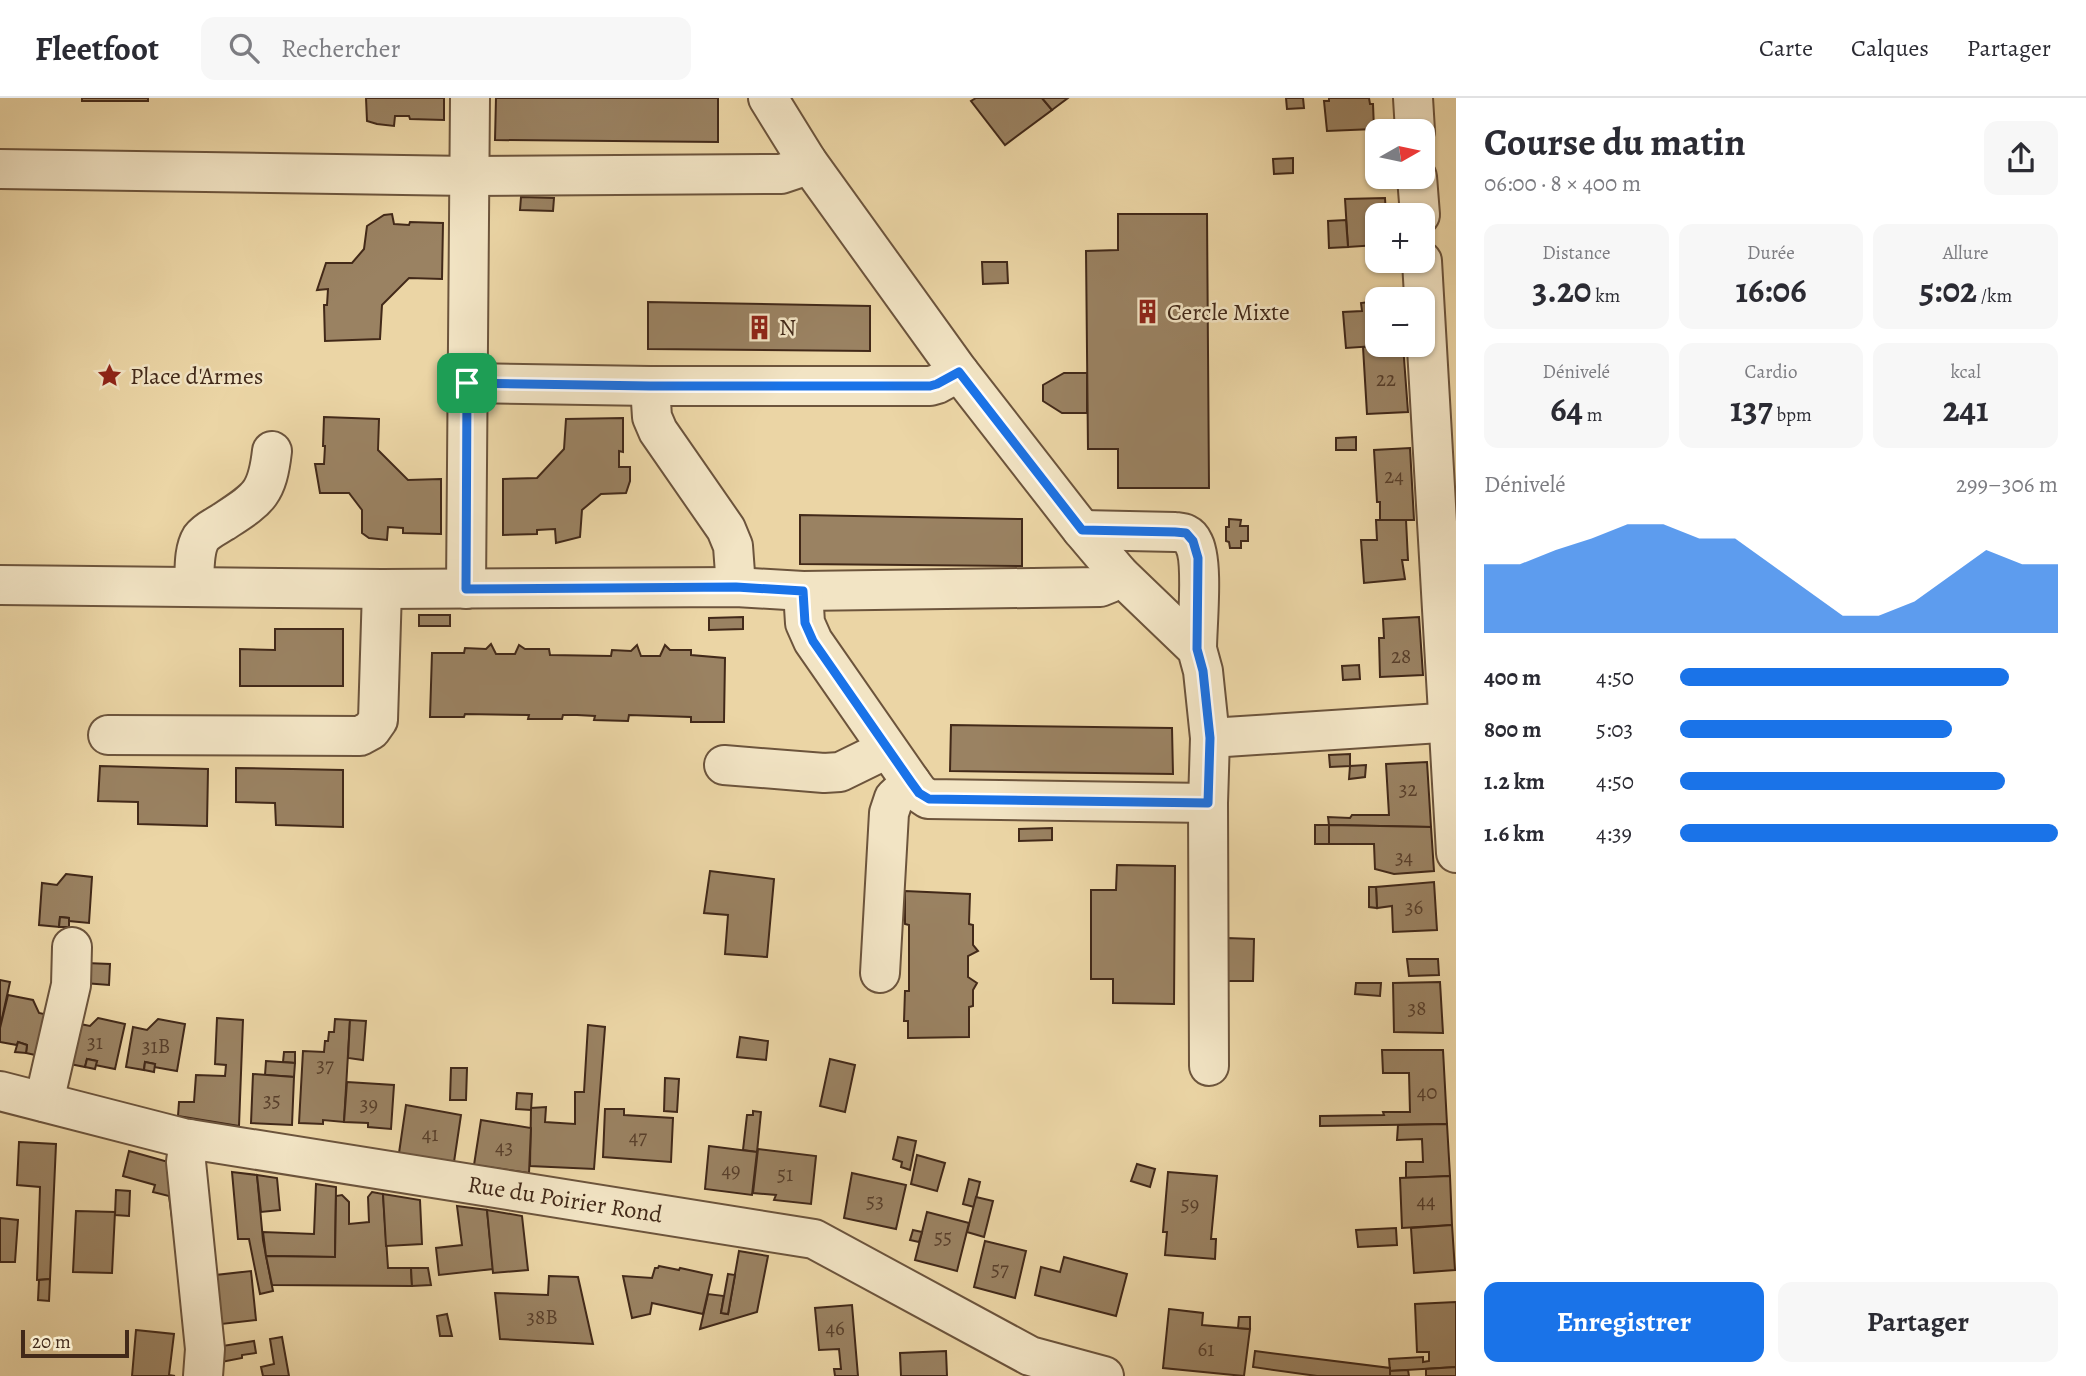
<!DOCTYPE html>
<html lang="fr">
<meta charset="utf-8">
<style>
:root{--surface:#fff;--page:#f7f7f7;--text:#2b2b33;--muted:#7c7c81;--line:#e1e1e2;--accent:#1a73e8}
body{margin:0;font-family:Alegreya,serif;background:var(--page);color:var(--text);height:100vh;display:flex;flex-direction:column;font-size:26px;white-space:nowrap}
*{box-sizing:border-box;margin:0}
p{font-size:23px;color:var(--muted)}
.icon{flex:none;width:38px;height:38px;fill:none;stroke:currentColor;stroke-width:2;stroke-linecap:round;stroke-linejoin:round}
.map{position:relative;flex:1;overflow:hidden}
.drawer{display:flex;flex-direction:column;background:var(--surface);width:630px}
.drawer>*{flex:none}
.needle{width:46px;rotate:81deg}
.fabs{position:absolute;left:1365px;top:21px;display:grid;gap:14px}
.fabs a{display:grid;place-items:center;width:70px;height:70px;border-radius:14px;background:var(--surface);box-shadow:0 2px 5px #0004;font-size:35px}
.scale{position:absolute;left:21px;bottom:18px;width:108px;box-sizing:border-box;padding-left:7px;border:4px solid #422919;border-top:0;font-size:19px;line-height:24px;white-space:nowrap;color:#422919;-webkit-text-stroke:5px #f2e4c4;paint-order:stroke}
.pin{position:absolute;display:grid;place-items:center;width:60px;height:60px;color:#fff;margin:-30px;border-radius:14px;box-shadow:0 4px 10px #0006}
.round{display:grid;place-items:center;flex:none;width:74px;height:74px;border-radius:14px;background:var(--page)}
.overview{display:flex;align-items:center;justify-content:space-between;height:119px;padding:0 28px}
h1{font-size:38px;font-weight:700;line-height:52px}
.metrics{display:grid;grid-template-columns:repeat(3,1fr);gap:10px;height:119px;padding:7px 28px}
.metrics div{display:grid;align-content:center;border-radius:14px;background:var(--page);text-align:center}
.metrics b{font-size:35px;font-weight:700}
.metrics small{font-size:19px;font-weight:400}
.metrics p{font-size:19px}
.chart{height:196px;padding:14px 28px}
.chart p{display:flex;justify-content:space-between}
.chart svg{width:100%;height:126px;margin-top:7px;fill:var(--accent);opacity:.7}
.primary-button{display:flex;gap:14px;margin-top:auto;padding:14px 28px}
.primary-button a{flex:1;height:80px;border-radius:14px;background:var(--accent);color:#fff;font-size:28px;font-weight:700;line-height:80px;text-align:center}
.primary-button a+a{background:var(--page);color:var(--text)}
ul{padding:0 28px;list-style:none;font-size:23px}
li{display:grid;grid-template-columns:112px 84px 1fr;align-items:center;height:52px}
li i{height:18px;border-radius:9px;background:var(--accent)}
header{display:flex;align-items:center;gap:42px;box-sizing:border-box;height:98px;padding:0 35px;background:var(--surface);border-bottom:2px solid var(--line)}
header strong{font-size:33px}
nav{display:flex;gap:38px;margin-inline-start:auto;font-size:24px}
.search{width:490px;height:63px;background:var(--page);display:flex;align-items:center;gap:18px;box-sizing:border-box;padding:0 24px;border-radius:14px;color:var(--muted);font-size:26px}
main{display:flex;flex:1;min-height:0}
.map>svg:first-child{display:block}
.building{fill:#9a8262;stroke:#422919;stroke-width:2}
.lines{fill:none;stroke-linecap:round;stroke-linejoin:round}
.minor-casing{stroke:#6c543c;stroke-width:42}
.minor{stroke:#f2e4c4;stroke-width:38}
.route-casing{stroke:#fff;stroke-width:14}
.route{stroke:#1a73e8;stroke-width:9}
.labels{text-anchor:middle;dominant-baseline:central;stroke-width:5;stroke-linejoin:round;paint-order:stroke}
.number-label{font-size:21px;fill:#583f2b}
.poi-label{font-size:24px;fill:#422919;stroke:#f2e4c4;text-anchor:start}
.street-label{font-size:24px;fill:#422919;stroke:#f2e4c4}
</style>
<header>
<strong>Fleetfoot</strong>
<div class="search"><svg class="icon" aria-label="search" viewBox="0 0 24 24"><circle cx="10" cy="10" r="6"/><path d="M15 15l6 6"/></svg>Rechercher</div>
<nav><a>Carte</a><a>Calques</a><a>Partager</a></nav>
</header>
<main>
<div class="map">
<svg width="1456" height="1278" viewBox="0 0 1456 1278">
<rect width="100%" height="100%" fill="#ebd5a5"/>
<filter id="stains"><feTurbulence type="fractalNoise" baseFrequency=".00286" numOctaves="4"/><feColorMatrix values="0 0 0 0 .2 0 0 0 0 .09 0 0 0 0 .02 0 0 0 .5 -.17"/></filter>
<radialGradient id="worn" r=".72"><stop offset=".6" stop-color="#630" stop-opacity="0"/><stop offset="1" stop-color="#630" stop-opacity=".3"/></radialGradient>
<g class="building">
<rect x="82" y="0" width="66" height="3"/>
<path d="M366,0H444V22L410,21L409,18H395L394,28L377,26L367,23Z"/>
<path d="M496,0H718V44L495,42Z"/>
<path d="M976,0H1042L1052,12L1005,47L971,3Z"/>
<path d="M1042,0H1068L1052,12Z"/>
<path d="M1286,0H1303L1304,10L1287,11Z"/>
<path d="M1329,0H1369L1370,6H1373L1374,31L1327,33L1324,3H1329Z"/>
<path d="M1293,60V75L1274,76L1273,61Z"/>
<path d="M521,99L554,100L553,113L520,112Z"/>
<path d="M1385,100L1386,117H1377V147L1348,149L1345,101Z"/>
<path d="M392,116L394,126L409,127L410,124L443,125L442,181L409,180L382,207L380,241L325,243L324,207H327L328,191L317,192L326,165H352L364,151L367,128L384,117Z"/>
<path d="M1118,116H1207L1209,390H1118V351H1088L1086,153L1118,152Z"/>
<path d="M1346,122L1348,149L1329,150L1328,123Z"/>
<path d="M982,164H1007L1008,185L983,186Z"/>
<path d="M1377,203V247H1391L1346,250L1343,214L1362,213L1361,205Z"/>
<path d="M648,204L870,208V253L648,251Z"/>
<path d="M1403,247L1408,314L1367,316L1363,249Z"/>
<path d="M1064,275H1087V315H1062L1043,303V287Z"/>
<path d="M324,319L379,321L378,352L408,382L441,381V436L403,435V430L388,429L387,442L369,440L362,435V412L349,395H320L315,366H324L325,348H323Z"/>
<path d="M623,320V354L619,353V369H630V383L626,395L601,396L582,412L580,439L556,445L555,431L537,432V436L503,437V381L537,380L564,351L566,321Z"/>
<path d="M1356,339V352H1336V340Z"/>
<path d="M1410,350L1414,422H1380V404H1377L1374,352Z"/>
<path d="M800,417L1022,421V468L800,466Z"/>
<path d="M1229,421L1241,422L1240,428H1248V443H1241V450H1230L1229,444L1226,443V429H1229Z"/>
<path d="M1376,422H1406L1408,462H1402L1405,481L1364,485L1361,442H1377Z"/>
<rect x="419" y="517" width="31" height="11"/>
<path d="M743,519V531L709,532V520Z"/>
<path d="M1419,519L1423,577L1380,579L1379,540H1384L1383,521Z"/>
<path d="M275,531H343V588H240V551L275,552Z"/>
<path d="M491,546L496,556H515L519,547L525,551H549L550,557L611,558L612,552L631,553L637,547L641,558H660L665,547L670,552H691V557L725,560L724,624H691V619L629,617L628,623L594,622L595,618L577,617H563L562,621H528L529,617L465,616L464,619H430L432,555H464L465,550L486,551Z"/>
<path d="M1359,567L1360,581L1343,582L1342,568Z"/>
<path d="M951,627L1172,630L1173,676L950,673Z"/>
<path d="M1350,656V668L1330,669L1329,657Z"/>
<path d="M1427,664L1431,729L1329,727L1328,719L1350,720L1352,717H1389L1386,666Z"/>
<path d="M1366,667L1365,679L1349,681L1350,668Z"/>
<path d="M100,668L208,671L207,728L138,726V704L98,703Z"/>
<path d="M236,670L343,672V729L276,727L275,705L236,704Z"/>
<rect x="1315" y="727" width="14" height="19"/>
<path d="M1329,727L1431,729L1434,773L1394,776L1375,771L1374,746H1329Z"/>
<path d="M1052,730V742L1019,743V731Z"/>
<path d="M1117,767L1175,768L1174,906L1113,905V881H1091V792H1116Z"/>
<path d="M710,773L774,781L767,859L725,856L728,817L704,815Z"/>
<path d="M66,776L92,779L89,825L69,823V820L60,819L59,829L39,827L42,785L57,787Z"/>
<path d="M1434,784L1437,832L1393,834L1392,808L1377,810L1376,789Z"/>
<path d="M1369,789H1376L1377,810L1369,809Z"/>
<path d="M905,793L970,796L969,826L973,827V847L978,853L968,858V879L977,885L973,892V908L969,909V939L908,940V923H904L905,893H909V827L905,826Z"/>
<path d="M60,819L69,820V829H59Z"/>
<path d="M1227,840L1254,841L1253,883H1227Z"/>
<path d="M1407,861H1438L1439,877L1409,878Z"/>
<path d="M86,865L110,866L109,887L84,885Z"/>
<path d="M0,882L10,884L1,925H0Z"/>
<path d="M1440,884L1443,935L1394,934L1393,885Z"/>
<path d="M1356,885H1381L1380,898L1355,896Z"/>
<path d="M8,897L33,902L39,915L53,918L44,959L26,955L27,947L18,944L17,947L0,944V930Z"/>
<path d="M98,920L125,926L115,971L95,967L97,963L87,961L85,969L65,965L75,925L90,928Z"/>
<path d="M217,920L243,922L239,1028L178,1018L179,1004H194L196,977L225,978L226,967L215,966Z"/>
<path d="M158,921L185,926L177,973L154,969L155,966L145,964L144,972L126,969L133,929L147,932Z"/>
<path d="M335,921L350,922L344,1024L323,1022V1026L299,1025L303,953L324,954L325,943H328L329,934H334Z"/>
<path d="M350,922L366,923L363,962L348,960Z"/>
<path d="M588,927L605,929L594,1071L530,1068L531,1010L546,1009L545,1024L575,1026V994H584Z"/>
<path d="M740,939L768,943L766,962L737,959Z"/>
<path d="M18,944L27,947L26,955L15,954Z"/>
<path d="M1382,952H1443L1447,1026L1320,1028V1018L1384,1017L1383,1014H1410L1409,975H1383Z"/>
<path d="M284,954H295V965L283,964Z"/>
<path d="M87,961L97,963L95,971L85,969Z"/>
<path d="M830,961L855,967L845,1014L820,1008Z"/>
<path d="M266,963L295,965L294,979L265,977Z"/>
<path d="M145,964L155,966L154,974L144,972Z"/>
<path d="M451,970H467L466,1002H450Z"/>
<path d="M253,976L294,979L292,1027L251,1025Z"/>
<path d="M665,980L679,981L677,1014L664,1013Z"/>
<path d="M347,984L394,987L391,1031L368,1029V1025L344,1024Z"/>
<path d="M517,995L532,996L531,1012L516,1011Z"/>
<path d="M406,1007L461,1017L454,1064L399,1055Z"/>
<path d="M605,1011H624V1017L673,1020L671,1064L603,1059Z"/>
<path d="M753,1013L761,1014L757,1054L743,1052L747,1017H753Z"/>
<path d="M481,1022L531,1030L529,1075L474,1067Z"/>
<path d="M1447,1026L1450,1078L1406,1080V1064H1423L1422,1041L1397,1042L1398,1027Z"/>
<path d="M898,1039L916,1043L910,1072L901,1069L902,1064L893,1061Z"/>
<path d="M19,1044L56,1046L50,1181L37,1182L40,1089L17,1087Z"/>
<path d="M709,1048L757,1054L752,1097L705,1091Z"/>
<path d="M758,1051L816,1058L811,1106L774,1102L776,1097L753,1095Z"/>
<path d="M129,1053L172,1065L184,1119L172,1120L169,1098L153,1094L155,1087L123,1078Z"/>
<path d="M917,1057L945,1065L937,1093L911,1086Z"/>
<path d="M1137,1066L1155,1071L1150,1089L1131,1083Z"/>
<path d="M232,1074L257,1077L263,1142L273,1193L260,1196L249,1141H238Z"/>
<path d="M1168,1074L1217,1078L1211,1141H1216L1215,1161L1165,1157L1167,1134H1163Z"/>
<path d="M852,1075L906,1087L896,1131L844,1120Z"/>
<path d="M257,1077L277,1080L280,1112L261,1114Z"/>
<path d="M1450,1078L1452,1127L1402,1130L1400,1080Z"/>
<path d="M969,1081L980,1084L974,1109L963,1106Z"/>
<path d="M316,1086L336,1089L335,1159L266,1158L263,1134L314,1136Z"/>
<path d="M116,1092L130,1093L129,1118L115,1117Z"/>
<path d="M372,1094L383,1096L388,1170H411L412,1188L272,1187L266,1158L335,1159L336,1098L342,1097L349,1104V1126L369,1124L368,1099Z"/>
<path d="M383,1096L420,1102L422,1146L386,1148Z"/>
<path d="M976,1099L993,1103L984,1139L967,1134Z"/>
<path d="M457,1108L487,1112L493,1171L439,1177L436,1150L462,1147Z"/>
<path d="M487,1112L522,1118L528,1172L493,1175Z"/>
<path d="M76,1113L115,1114L112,1175L73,1174Z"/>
<path d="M927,1114L969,1125L957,1173L915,1162Z"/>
<path d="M0,1120L18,1122L15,1164H0Z"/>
<path d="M1452,1127L1455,1172L1414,1175L1411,1130Z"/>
<path d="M1396,1130L1397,1147L1358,1149L1356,1132Z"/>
<path d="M913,1132L922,1134L919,1144L910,1142Z"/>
<path d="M985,1143L1026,1153L1015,1200L974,1189Z"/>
<path d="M739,1153L768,1158L757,1214L700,1231L708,1196L724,1198L721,1215L728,1216Z"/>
<path d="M1064,1159L1127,1176L1116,1218L1035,1197L1041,1169L1060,1174Z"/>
<path d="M659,1168L679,1172L680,1170L712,1177L703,1216L652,1205L650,1216L632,1220L623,1178L652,1180L655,1170H658Z"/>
<path d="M411,1170H428L431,1187L412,1188Z"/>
<path d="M251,1173L256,1222L213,1227L207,1178Z"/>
<path d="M728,1176L735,1177L728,1216L721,1215Z"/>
<path d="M549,1178L578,1179L593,1246L500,1241L495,1195L548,1197Z"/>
<path d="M50,1181L49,1203L38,1202L39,1182Z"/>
<path d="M1456,1204V1269L1390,1273L1389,1261L1423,1259V1264L1429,1263V1254H1417L1415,1206Z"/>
<path d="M852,1207L858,1278H835L834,1271H841L839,1251L819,1252L815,1210Z"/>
<path d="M1169,1211L1203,1215L1202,1227L1250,1231L1244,1278L1163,1270Z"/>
<path d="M447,1216L452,1238H440L437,1218Z"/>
<path d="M1239,1219H1250V1231L1238,1230Z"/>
<path d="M136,1232L174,1236L169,1277L175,1278H132Z"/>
<path d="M282,1239L289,1278H263L261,1269L274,1266L270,1241Z"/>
<path d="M254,1243L256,1255L242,1257V1260L216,1265V1249Z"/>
<path d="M946,1253L947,1278H901L900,1255Z"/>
<path d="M1255,1253L1390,1270V1278H1317L1253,1269Z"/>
<path d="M1456,1269V1278H1426V1271Z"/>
<path d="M1408,1272L1409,1278H1390V1273Z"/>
</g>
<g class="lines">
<defs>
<g id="minor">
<path d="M768,0L807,63L959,274L1082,432L1120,477L1197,551L1203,573L1210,640L1208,705L1209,968"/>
<path d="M1413,0L1415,33"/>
<path d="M0,71L469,78L781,76L796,71L807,63"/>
<path d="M1417,79L1420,117"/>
<path d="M1422,163L1456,755"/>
<path d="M467,285L650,288H930L937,286L959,274"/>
<path d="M650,288L652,319L658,333L726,431L733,448L736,489"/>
<path d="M1082,432L1175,434C1183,435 1189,435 1193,444C1204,461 1197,528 1197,551"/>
<path d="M0,487L382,491L736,489L803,493L1100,489L1110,485L1120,477"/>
<path d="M194,488C195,474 193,453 201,440C206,433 215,429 223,424C258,401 267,397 272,353"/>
<path d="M466,491L470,0"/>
<path d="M803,493L805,525L813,543L911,684L919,695L928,701L1208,705"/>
<path d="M108,637L360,638L371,632L378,622L382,491"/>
<path d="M1210,640L1456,624"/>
<path d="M724,667L824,675L840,674L887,651"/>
<path d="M880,875L889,715L894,700L911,684"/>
<path id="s1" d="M0,993L183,1040L814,1141L1030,1258L1104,1278"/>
<path d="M44,1004L71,887L72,849"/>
<path d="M189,1041L186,1064L205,1251L203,1278"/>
</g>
</defs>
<use href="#minor" class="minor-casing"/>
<use href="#minor" class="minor"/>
</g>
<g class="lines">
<defs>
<path id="route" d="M959,274L1082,432L1175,434L1186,435L1193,443L1198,460L1197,551L1203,573L1210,640L1208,705L929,701L919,695L911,684L813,543L805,525L803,493L736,489L466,491L467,285L650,288H930L937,286Z"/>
</defs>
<use href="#route" class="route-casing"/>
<use href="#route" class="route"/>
</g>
<defs>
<symbol id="building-bare" viewBox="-9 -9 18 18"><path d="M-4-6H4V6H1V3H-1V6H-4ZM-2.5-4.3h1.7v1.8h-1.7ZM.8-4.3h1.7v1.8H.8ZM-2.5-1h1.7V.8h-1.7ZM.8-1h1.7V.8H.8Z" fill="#8f2418" stroke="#f2e4c4" stroke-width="2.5" paint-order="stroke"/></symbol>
<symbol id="sight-bare" viewBox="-9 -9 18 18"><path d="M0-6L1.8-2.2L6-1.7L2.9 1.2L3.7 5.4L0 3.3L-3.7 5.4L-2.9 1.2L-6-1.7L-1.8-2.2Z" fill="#8f2418" stroke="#f2e4c4" stroke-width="2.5" paint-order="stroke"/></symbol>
</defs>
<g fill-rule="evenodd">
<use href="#building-bare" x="1130" y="196" width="35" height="35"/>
<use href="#building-bare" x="742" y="212" width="35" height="35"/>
<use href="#sight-bare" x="92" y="260" width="35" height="35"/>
</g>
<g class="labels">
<g class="number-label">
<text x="1386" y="281">22</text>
<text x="1394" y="378">24</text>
<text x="1401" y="558">28</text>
<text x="1408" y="691">32</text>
<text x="1404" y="759">34</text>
<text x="1414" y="809">36</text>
<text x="1417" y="910">38</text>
<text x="95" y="944">31</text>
<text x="156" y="948">31B</text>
<text x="325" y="967">37</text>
<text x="1427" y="994">40</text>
<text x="272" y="1002">35</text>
<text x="369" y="1006">39</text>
<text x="430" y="1036">41</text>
<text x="638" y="1039">47</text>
<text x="504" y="1049">43</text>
<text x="731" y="1072">49</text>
<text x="785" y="1076">51</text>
<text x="875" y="1103">53</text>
<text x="1426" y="1103">44</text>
<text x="1190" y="1106">59</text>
<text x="943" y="1139">55</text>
<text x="1000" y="1171">57</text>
<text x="542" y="1219">38B</text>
<text x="835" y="1230">46</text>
<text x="1206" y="1251">61</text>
</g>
<g class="poi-label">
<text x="1167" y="214">Cercle Mixte</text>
<text x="779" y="229">N</text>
<text x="130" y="278">Place d'Armes</text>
</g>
<g class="street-label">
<text stroke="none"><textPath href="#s1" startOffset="576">Rue du Poirier Rond</textPath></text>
</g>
</g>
<rect width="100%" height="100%" filter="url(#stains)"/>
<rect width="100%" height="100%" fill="url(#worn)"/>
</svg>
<div class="fabs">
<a><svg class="needle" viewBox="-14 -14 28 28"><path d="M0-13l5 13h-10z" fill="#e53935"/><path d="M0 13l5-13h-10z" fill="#7c7c81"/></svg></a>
<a>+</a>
<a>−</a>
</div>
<div class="scale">20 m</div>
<div class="pin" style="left:467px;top:285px;background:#1e9e55"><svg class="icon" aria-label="arrive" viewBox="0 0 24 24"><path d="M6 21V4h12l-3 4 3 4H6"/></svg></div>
</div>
<section class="drawer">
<div class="overview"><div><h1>Course du matin</h1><p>06:00 · 8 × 400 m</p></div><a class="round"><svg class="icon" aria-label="share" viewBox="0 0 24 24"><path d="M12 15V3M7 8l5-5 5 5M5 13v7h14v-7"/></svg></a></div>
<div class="metrics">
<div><p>Distance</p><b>3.20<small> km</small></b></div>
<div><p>Durée</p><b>16:06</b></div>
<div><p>Allure</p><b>5:02<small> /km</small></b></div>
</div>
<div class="metrics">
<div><p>Dénivelé</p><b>64<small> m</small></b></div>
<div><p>Cardio</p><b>137<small> bpm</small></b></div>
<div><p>kcal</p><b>241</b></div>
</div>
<div class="chart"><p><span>Dénivelé</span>299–306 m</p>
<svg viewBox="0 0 160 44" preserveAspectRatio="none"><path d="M0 44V20L10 20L20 15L30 11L40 6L50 6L60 11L70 11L80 20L90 29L100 38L110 38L120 33L130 24L140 15L150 20L160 20V44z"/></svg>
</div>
<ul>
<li><b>400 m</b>4:50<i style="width:87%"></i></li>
<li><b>800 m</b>5:03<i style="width:72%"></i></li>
<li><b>1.2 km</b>4:50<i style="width:86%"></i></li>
<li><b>1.6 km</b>4:39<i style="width:100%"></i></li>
</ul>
<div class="primary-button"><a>Enregistrer</a><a>Partager</a></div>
</section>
</main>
